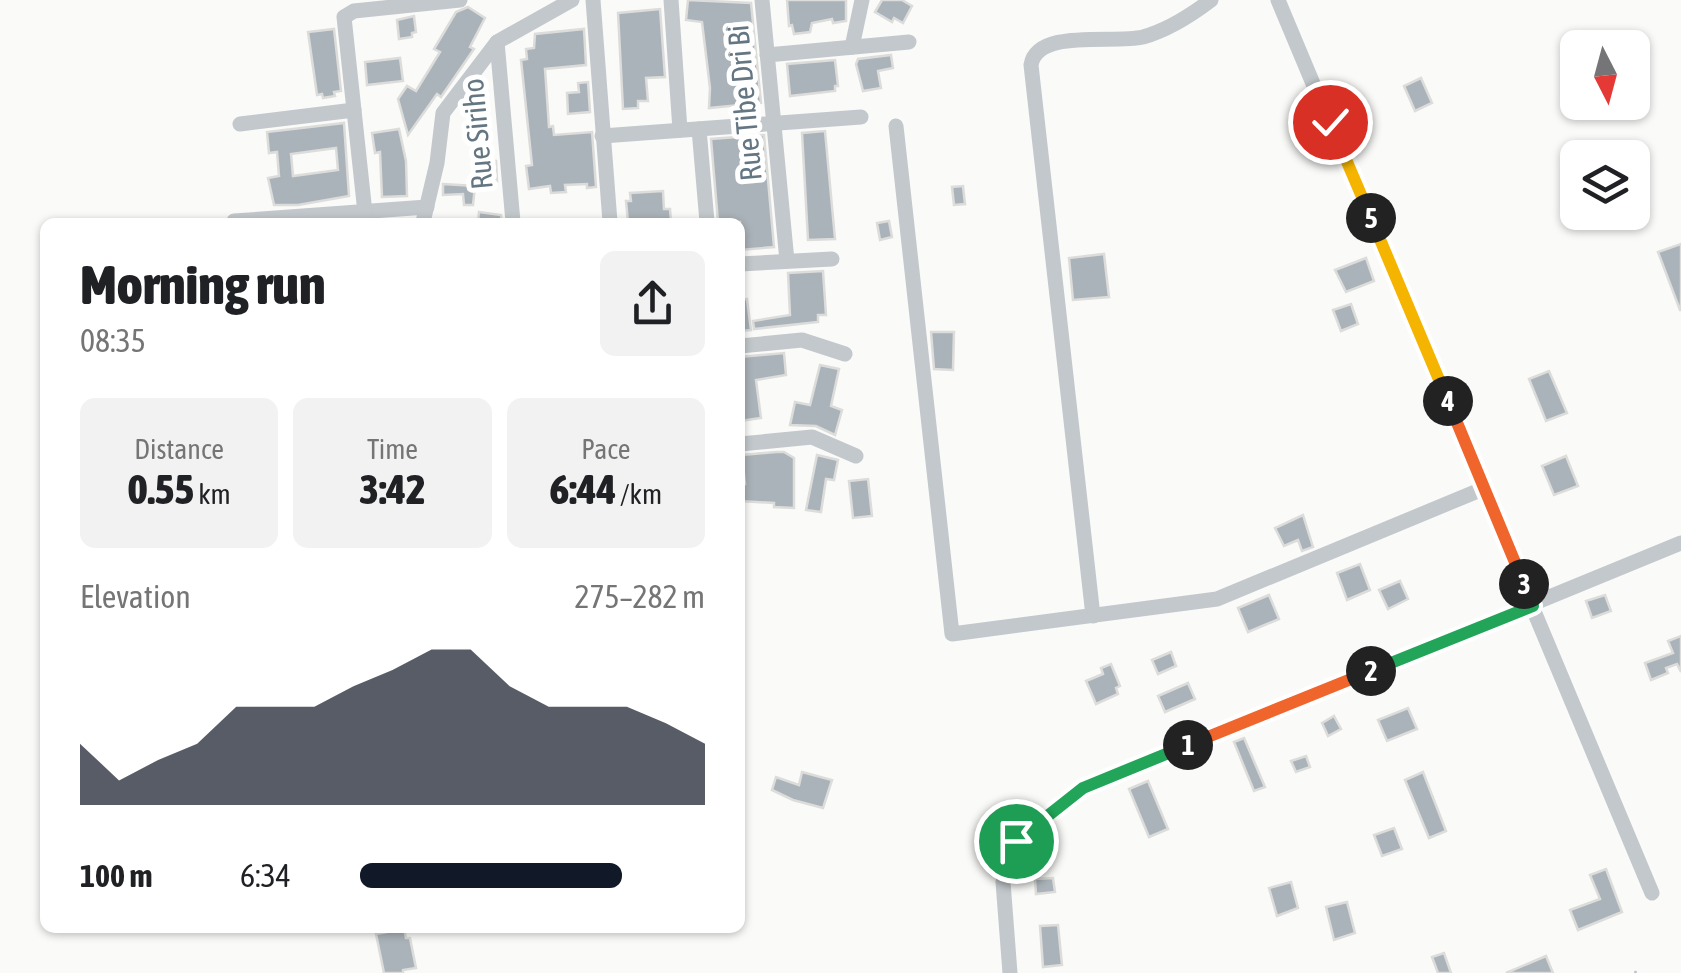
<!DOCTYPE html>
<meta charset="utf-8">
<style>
:root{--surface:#fff;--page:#f2f2f2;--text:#202124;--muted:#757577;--accent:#111827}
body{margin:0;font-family:"Asap Condensed",sans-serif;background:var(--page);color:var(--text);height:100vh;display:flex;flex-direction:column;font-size:38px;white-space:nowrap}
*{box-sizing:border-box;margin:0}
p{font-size:32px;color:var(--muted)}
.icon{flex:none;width:55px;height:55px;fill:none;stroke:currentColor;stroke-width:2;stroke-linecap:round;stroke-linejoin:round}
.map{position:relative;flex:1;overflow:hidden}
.sheet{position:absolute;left:40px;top:218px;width:705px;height:715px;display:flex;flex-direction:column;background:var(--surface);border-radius:15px;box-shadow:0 2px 8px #0004}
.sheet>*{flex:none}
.needle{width:65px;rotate:174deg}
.fabs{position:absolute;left:1560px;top:30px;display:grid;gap:20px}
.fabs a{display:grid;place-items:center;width:90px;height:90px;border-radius:15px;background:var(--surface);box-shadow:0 2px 8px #0004;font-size:50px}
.pin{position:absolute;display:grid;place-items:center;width:85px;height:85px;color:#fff;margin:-42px;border:5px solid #fff;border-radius:50%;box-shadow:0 2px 10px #0007}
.km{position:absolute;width:50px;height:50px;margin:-25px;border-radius:50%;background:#222;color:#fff;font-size:28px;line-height:50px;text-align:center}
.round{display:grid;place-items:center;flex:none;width:105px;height:105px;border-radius:15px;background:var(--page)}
.overview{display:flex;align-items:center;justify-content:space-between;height:170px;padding:0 40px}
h1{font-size:55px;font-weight:800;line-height:75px}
.metrics{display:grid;grid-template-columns:repeat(3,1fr);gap:15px;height:170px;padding:10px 40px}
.metrics div{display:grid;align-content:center;border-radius:15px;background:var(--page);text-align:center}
.metrics b{font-size:42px;font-weight:800}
.metrics small{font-size:28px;font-weight:400}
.metrics p{font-size:28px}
.chart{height:280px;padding:20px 40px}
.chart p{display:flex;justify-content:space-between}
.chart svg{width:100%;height:180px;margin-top:10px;fill:var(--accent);opacity:.7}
ul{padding:0 40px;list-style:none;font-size:32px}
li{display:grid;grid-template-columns:160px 120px 1fr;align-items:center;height:75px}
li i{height:25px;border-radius:12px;background:var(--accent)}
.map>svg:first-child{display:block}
.building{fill:#aab3b9;stroke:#dcdcda;stroke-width:2.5;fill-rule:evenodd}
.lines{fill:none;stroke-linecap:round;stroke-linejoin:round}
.path{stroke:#bbbfc2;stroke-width:2.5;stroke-dasharray:5 5;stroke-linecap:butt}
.minor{stroke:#c3c8cc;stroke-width:15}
.split-1-casing{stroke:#fff;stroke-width:20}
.split-2-casing{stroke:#fff;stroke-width:20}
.split-3-casing{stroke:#fff;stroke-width:20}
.split-4-casing{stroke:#fff;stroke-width:20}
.split-5-casing{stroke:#fff;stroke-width:20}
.split-6-casing{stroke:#fff;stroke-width:20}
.split-1{stroke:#22a559;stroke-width:12}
.split-2{stroke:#f0652b;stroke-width:12}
.split-3{stroke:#22a559;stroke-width:12}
.split-4{stroke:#f0652b;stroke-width:12}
.split-5{stroke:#f5b400;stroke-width:12}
.split-6{stroke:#f5b400;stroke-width:12}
.labels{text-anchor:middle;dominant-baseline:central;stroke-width:10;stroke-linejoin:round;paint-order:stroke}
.street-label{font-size:30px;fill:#657683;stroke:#fff}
</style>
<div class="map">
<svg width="1681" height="973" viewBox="0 0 1681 973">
<rect width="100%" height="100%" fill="#fafaf8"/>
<g class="building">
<path d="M688,0L751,3L761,103L709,108L710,88L702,22L686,20Z"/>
<path d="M787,0H846V21L833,23L832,19L812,23L810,32L794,34L792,25L789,26Z"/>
<path d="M882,0H902L912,6L903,23L894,18L892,22L875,12Z"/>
<path d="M468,7L485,18L470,47L474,49L441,97L437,94L408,135L398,99L407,86L416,91L440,52L434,49L456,12Z"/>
<path d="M660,9L665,77L646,78L648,101H638V108L623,109L618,13Z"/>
<path d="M414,16L416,32L412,33V37L399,39L397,20Z"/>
<path d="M334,29L341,91L334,92L335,96L323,98L322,94L317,95L308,32Z"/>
<path d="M584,29L586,65L545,69L546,83L549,127L553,126L554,135L592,132L596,187L587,188V184L565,185L566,192L551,193L550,186L529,189L526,166L532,165L521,60L527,59L526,49L534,48L535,34Z"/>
<path d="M891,55L893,68L878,71L881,88L863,91L856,64L858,59Z"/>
<path d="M400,58L403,81L367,85L365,62Z"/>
<path d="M835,60L838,86H835V91L790,96L787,64Z"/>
<path d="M1421,78L1432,103L1415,111L1404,86Z"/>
<path d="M588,82L590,112L568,114L567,93L579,92L578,83Z"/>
<path d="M344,123L349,196L298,205H274L268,178L279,176L277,152L269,153L267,132ZM336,148L338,170L293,176L291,154Z"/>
<path d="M399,129L406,161L407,196L382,197L380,152L375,153L372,133Z"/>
<path d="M825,131L835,239L808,240L802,133Z"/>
<path d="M764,135L774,247L740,250V222H718L711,139Z"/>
<path d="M480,160L496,161L497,181L478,179Z"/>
<path d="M443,184L475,186L473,205H464L463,194L443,195Z"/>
<path d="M963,186L965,204L954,205L952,187Z"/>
<path d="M663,191L664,209H670L671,222H628L626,201H631L630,193Z"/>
<path d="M479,212L501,215L502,222H478Z"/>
<path d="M889,221L892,237L880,240L877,223Z"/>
<path d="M1681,244V310H1680L1658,252Z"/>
<path d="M1104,254L1109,297L1073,300L1069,258Z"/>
<path d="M1366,258L1374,281L1346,292L1335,270Z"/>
<path d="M823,271L826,315H818V322L754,329L753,321L790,315L788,273Z"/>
<path d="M747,299L751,330L740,331V300Z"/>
<path d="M1351,304L1358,324L1341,331L1333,310Z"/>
<path d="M931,332H954L953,370L934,369Z"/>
<path d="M784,353L786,375L756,380L761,418L740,421V357Z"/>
<path d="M820,365L839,369L831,406L842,410L835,435L816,426L790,425L795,402L810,405Z"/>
<path d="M1549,371L1567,413L1546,421L1529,379Z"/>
<path d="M776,452H784L794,458V508L774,507V503L740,501V484H745L742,455Z"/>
<path d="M817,455L838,460L834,480L826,479L821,512L806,510Z"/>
<path d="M1566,456L1578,486L1554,495L1542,466Z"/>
<path d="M868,479L872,516L853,518L849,481Z"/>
<path d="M1303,515L1313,547L1302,551L1298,540L1284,546L1275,528Z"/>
<path d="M1360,564L1370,590L1347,600L1337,573Z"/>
<path d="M1400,581L1408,599L1388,609L1379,590Z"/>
<path d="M1269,595L1279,619L1248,632L1238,608Z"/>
<path d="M1605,595L1611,611L1592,618L1586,601Z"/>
<path d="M1681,636V672L1677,664L1666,668L1668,673L1651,680L1645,663L1673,653L1668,641Z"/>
<path d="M1171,652L1176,666L1158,674L1152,660Z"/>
<path d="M1111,664L1120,686L1116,688L1118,694L1096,704L1086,681L1103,674L1101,668Z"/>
<path d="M1188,683L1195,699L1165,712L1158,696Z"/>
<path d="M1408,708L1417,729L1387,741L1378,720Z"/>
<path d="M1334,716L1341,729L1328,736L1322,723Z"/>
<path d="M1244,738L1265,787L1254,791L1234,742Z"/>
<path d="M1306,756L1310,767L1296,772L1291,761Z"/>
<path d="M802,772L832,780L823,808L793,800L772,790L776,777L799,785Z"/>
<path d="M1423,772L1446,831L1429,838L1405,780Z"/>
<path d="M1148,781L1168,829L1149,837L1129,789Z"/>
<path d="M1394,828L1402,849L1382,856L1374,835Z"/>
<path d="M1606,869L1622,912L1578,930L1570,910L1600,899L1590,875Z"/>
<path d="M1053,878L1055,892L1036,894L1035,879Z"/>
<path d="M1291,882L1298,908L1277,916L1269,888Z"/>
<path d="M1347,902L1355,933L1334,940L1326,907Z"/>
<path d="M1058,925L1062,965L1043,967L1040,926Z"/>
<path d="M386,928H404L406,938H410L416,968L403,970V973H384L376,934L387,932Z"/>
<path d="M1444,953L1451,973H1438L1432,957Z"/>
<path d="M1546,956L1553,973H1506Z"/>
</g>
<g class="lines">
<path class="path" d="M1635,973L1636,971"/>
<g class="minor">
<path d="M593,0L610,222"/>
<path d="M671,0L680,130"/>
<path d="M762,0L787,261"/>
<path d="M1278,0L1652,893"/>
<path d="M497,42L513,222"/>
<path d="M852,47L862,0"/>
<path d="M767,55L909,42"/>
<path d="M240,124L354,110"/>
<path d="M896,126L952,634L1217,599L1485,488"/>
<path d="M699,129L707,222"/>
<path d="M602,136L861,117"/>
<path d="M234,221L427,207"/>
<path d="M366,222L344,17L354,11L460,0"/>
<path d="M423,222L437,163L443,113L497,42L572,0"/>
<path d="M740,264L832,259"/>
<path d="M740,346L802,340L845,354"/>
<path d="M740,444L812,437L856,456"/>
<path d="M1093,616L1031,65C1037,28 1113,44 1143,37C1168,30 1190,16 1211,0"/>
<path d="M1010,973L1003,882L1016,841L1083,788L1681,543"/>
</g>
</g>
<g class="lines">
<defs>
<path id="split-1" d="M1016,841L1083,788L1188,745"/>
<path id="split-2" d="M1188,745L1371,671"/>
<path id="split-3" d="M1371,671L1533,606L1524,584"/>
<path id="split-4" d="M1448,401L1524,584"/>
<path id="split-5" d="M1371,218L1448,401"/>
<path id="split-6" d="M1330,122L1371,218"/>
</defs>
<use href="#split-1" class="split-1-casing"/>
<use href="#split-2" class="split-2-casing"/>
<use href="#split-3" class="split-3-casing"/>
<use href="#split-4" class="split-4-casing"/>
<use href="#split-5" class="split-5-casing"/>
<use href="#split-6" class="split-6-casing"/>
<use href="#split-1" class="split-1"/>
<use href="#split-2" class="split-2"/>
<use href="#split-3" class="split-3"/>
<use href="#split-4" class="split-4"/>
<use href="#split-5" class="split-5"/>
<use href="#split-6" class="split-6"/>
</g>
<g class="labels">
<g class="street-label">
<text transform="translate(744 103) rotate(-95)">Rue Tibe Dri Bi</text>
<text transform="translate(477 134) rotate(-95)">Rue Siriho</text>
</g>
</g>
</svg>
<div class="fabs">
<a><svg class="needle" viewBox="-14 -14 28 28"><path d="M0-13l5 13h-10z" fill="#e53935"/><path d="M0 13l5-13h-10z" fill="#757577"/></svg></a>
<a><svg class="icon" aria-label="layers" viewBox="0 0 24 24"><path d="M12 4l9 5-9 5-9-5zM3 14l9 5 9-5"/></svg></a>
</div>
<div class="pin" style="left:1016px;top:841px;background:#1e9e55"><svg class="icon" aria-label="arrive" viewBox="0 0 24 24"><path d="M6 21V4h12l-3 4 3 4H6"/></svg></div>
<div class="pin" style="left:1330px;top:122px;background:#d93025"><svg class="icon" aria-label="check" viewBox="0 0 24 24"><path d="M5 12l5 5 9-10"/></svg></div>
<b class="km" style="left:1188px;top:745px">1</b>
<b class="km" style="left:1371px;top:671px">2</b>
<b class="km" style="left:1524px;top:584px">3</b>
<b class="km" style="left:1448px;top:401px">4</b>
<b class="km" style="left:1371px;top:218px">5</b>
<section class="sheet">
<div class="overview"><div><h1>Morning run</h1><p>08:35</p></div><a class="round"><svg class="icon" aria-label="share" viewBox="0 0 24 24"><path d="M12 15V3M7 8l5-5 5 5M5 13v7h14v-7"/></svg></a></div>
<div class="metrics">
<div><p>Distance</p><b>0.55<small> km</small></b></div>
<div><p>Time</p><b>3:42</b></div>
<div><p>Pace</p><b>6:44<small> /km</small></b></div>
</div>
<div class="chart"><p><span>Elevation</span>275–282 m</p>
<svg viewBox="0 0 160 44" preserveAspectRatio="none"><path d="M0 44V29L10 38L20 33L30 29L40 20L50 20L60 20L70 15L80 11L90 6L100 6L110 15L120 20L130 20L140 20L150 24L160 29V44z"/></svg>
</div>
<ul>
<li><b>100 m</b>6:34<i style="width:76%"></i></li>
</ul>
</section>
</div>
